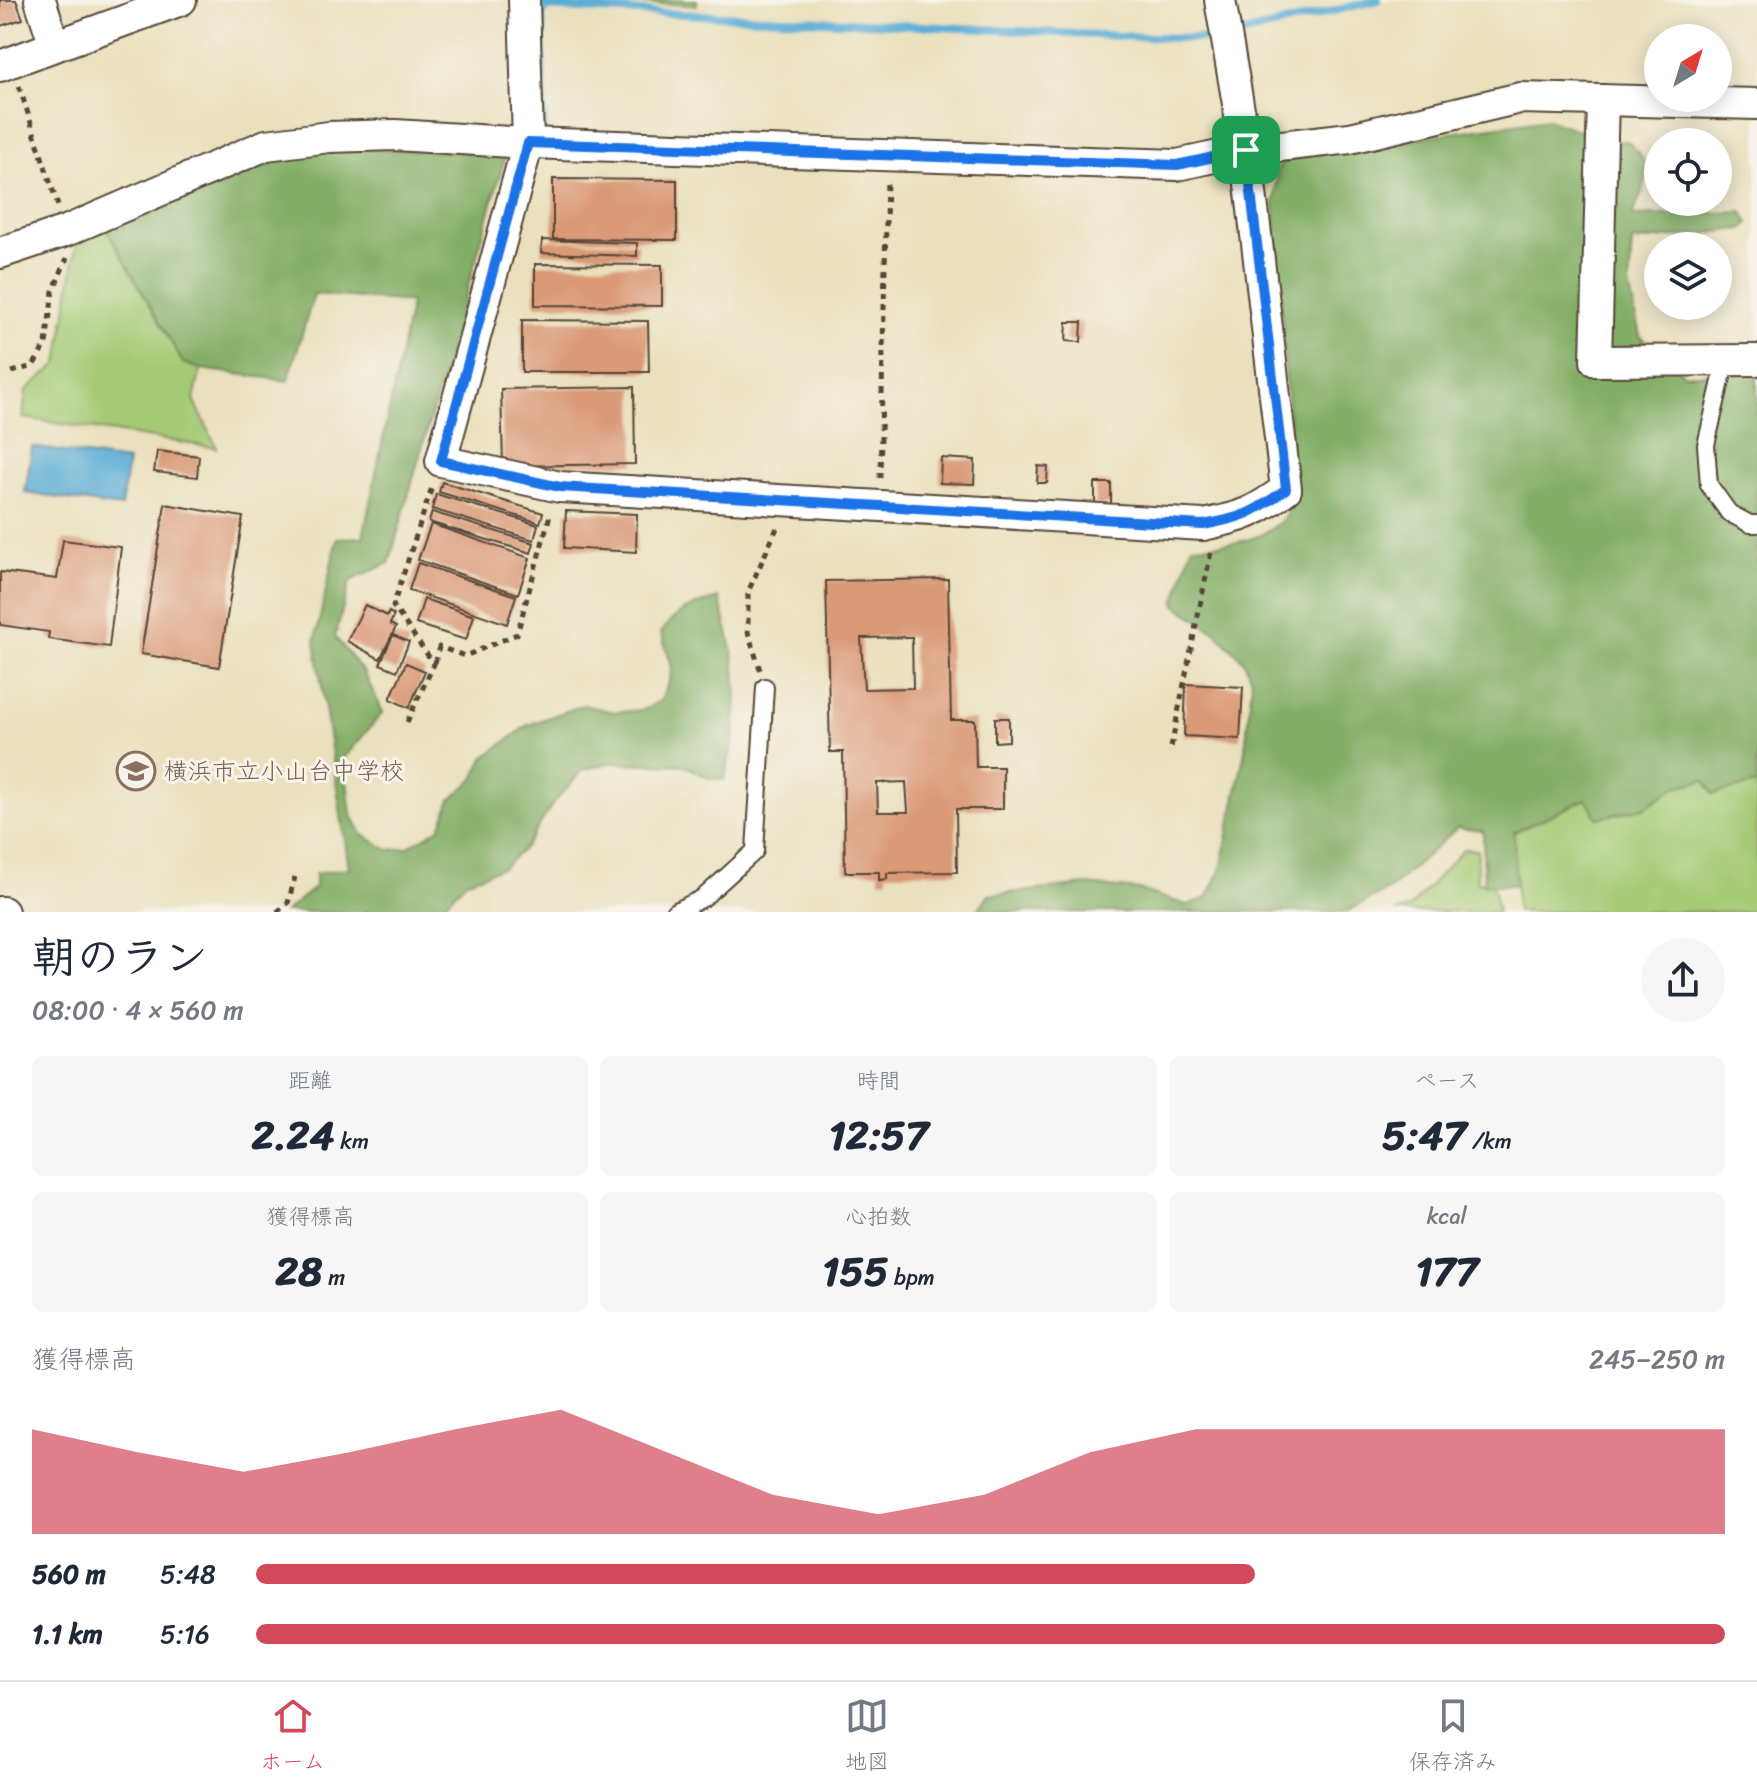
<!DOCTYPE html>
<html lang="ja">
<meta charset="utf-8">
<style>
:root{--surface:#fff;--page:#f6f6f7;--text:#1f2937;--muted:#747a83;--line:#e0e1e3;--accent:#d1495b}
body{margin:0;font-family:Sriracha,"Klee One",sans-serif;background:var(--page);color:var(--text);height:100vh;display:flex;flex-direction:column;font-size:30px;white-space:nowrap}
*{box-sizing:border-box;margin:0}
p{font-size:26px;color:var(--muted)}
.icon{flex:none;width:44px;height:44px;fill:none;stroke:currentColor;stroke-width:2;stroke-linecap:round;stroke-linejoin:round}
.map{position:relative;height:912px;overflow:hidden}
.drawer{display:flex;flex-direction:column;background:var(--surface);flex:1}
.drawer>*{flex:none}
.needle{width:52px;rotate:38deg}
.buttons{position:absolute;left:1644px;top:24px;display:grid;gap:16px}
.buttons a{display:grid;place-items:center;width:88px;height:88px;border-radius:50%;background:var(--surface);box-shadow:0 4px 20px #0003;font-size:40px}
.pin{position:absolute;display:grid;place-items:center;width:68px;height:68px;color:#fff;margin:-34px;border-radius:16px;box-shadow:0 4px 12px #0006}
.round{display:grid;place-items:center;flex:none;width:84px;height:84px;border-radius:42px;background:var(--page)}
.head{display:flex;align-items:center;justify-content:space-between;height:136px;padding:0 32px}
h1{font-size:44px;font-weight:800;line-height:60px}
.stats{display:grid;grid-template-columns:repeat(3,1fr);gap:12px;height:136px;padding:8px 32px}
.stats div{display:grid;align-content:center;border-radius:12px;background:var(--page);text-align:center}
.stats b{font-size:40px;font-weight:800}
.stats small{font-size:22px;font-weight:400}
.stats p{font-size:22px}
.chart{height:224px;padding:16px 32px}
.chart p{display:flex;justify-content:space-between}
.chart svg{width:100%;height:144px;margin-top:8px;fill:var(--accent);opacity:.7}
ul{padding:0 32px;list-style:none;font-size:26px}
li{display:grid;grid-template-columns:128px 96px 1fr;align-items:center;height:60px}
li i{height:20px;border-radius:10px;background:var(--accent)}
.tabs{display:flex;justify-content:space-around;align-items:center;height:112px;border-top:2px solid var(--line);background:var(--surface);font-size:22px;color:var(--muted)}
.tabs a{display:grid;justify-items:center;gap:4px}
.tabs .selected{color:var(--accent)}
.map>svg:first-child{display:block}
.green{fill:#a4ca74;stroke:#707a49;stroke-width:2}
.forest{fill:#83ae66;stroke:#5f6c42;stroke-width:2}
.water{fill:#59acd5;stroke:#4a6b7a;stroke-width:2}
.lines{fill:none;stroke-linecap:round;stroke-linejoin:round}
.stream{stroke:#59acd5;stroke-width:8}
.building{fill:#da9977;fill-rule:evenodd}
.service-casing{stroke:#554536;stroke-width:20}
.minor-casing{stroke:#554536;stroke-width:34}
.path{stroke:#554536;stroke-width:5;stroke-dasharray:6 6;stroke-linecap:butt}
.service{stroke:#fff;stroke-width:16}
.minor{stroke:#fff;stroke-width:30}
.route-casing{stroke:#fff;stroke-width:16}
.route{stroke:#1a73e8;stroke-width:10}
.labels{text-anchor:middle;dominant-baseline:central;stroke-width:6;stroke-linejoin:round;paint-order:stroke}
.education-label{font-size:24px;fill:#785e54;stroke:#f7f3e8;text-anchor:start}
</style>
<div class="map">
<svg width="1757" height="912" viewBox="0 0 1757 912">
<rect width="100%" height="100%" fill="#f7f3e8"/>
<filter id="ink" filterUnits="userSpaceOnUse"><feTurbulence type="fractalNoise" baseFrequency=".0125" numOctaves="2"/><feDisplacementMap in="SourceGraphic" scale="16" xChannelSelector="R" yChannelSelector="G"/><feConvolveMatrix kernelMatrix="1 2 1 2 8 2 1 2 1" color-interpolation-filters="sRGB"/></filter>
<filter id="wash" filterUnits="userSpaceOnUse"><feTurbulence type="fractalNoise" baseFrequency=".006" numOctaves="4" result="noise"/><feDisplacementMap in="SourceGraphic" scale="32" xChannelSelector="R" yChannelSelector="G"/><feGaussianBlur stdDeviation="1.8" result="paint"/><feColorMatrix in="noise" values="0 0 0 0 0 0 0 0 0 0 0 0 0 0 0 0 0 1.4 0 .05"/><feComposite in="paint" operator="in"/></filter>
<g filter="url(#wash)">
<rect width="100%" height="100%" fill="#eae0bd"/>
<g class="green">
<path d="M106,228L183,363L201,369L194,400L217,448L23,418L26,390L58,364L77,241Z"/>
<path d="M1705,780L1713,793L1757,784V912H1517L1513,832L1586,799L1644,808L1675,787Z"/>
<path d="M1463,849L1478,850L1477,882L1493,884L1498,912H1395L1410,908Z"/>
</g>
<g class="forest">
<path d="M536,0H697V5L536,1Z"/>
<path d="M1548,119L1580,131L1586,142L1627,141C1659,169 1645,183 1632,216L1743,212L1749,223L1742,229L1632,242L1629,284L1640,336L1684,374H1757V784L1713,794L1705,780L1675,787L1644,808L1597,818L1586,799L1514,832L1516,885H1484L1483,831L1457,828L1390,889L1346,912H977L988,895L1087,885L1140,890L1187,905L1207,898L1221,870L1245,750L1252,682L1244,661L1215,632L1175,604L1192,546C1224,544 1256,545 1281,521C1287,515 1290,506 1294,499L1274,204L1278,167L1296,155Z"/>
<path d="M328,147L506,154L389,563L350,581L335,637L364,673L383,712L344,758L351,814L362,834L388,850L406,848L440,828L451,799L474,779L484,758L528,725L583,705L615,712L644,710L661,700L669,682L672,667L661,632C675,612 695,604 719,598C724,618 731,639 734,660C740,701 736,740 724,780L709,778L684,765L609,763L583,770L554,802L526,846L504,867L466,881L437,912H285L315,887V874L349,868L315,641L337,538L363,537L411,302L314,294L288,381L201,369L183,363L106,228L242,168L285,155Z"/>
</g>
<path class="water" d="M32,447L128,461L121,507L25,493Z"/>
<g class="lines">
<g class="stream">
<path d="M545,7L1118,36L1219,39"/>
<path d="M1232,36L1378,0"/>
<path d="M543,137L542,16L545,7L544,0"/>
</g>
</g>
<g id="blocks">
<g class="building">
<path d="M0,0H16L23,19L0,26Z"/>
<path d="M553,179L677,180V240L553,239Z"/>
<path d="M542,240L637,243V256L541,253Z"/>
<path d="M535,264L662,265V306L535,305Z"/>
<path d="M522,320L648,321L649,372H522Z"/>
<path d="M1067,322H1082L1081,342L1066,341Z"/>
<path d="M634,387L635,464L503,466L501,389Z"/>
<path d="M157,451L199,456L197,477L154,472Z"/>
<path d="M941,458L975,460L974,484L940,483Z"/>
<path d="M1038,466L1048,467L1047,483H1037Z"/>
<path d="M442,482L543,513L540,523L439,492Z"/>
<rect x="1095" y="483" width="16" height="22"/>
<path d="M436,494L538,525L534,540L432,509Z"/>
<path d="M165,504L243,517L219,667L141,654Z"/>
<path d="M566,511L637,514L636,552L564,548Z"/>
<path d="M432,512L534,543L531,553L429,522Z"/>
<path d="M431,524L530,558L518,594L418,560Z"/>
<path d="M63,540L121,547L109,647L48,639L49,632L0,625V572L57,579Z"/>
<path d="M418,563L516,596L507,624L409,590Z"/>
<path d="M948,579L951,720H975L976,767H1003V809H956L957,872L887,873V879L879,880V872H845L843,752H830L826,581ZM912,637L913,688L864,689L861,638ZM906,782L908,812H878L877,783Z"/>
<path d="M424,599L474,616L466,640L416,624Z"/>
<path d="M365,605L387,616L389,612L394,615L390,624L396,627L380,659L347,641Z"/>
<path d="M393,635L409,642L397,671L380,664Z"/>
<path d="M406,663L425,671L409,708L390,699Z"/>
<path d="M1186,684L1243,687L1240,739L1184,736Z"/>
<path d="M995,718H1009V741L995,742Z"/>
</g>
</g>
</g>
<g filter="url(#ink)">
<use href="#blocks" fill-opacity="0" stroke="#554536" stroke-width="2"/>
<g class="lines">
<defs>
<g id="service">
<path d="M1726,360L1706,445L1709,485L1729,513L1750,524H1757"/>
<path d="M674,912L703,898L755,851L765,687"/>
</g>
<g id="minor">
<path d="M40,0L55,46"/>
<path d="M524,0L528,143L441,461L560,487L1203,525C1242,517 1254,513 1286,489L1246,150L1220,0"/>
<path d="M0,66L181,0"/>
<path d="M1603,100L1596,361L1757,360"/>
<path d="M0,253L66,231L266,145L329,137L395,135L528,143L1177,165L1246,150L1350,138L1520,98L1757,104"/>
<path d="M0,912H3"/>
</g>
</defs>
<use href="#service" class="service-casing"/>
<use href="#minor" class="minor-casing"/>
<g class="path">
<path d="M19,86L58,206"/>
<path d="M12,372L33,366L46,344L53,291L67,258"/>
<path d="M880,478L887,180"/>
<path d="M435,663L439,647L465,656L517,634L550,515"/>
<path d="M760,670L748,632V592L777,528"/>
<path d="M407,722L434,664L393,606L433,484"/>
<path d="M1171,747L1211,552"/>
<path d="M277,912L288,903L295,877"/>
</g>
<use href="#service" class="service"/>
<use href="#minor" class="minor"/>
</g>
</g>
<g class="lines" filter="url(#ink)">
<defs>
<path id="route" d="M528,143L1177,165L1246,150L1286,489C1254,513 1242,518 1203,525L560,487L441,461Z"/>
</defs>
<use href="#route" class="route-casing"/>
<use href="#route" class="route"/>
</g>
<defs>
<symbol id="school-ring" viewBox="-11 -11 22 22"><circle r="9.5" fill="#f7f3e8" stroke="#8d6e63" stroke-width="1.5"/><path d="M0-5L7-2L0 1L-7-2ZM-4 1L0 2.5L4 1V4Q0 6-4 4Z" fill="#8d6e63"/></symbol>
</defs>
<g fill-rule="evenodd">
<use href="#school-ring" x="114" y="749" width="44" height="44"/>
</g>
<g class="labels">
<g class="education-label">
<text x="164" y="771">横浜市立小山台中学校</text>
</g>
</g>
</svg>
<div class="buttons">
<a><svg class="needle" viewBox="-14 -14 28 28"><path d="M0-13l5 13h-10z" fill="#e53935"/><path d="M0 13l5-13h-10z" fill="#747a83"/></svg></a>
<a><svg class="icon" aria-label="locate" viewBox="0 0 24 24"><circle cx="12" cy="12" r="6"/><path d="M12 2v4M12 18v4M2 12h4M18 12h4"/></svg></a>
<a><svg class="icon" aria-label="layers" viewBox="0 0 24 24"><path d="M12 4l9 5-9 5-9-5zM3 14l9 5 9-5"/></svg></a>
</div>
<div class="pin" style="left:1246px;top:150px;background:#1e9e55"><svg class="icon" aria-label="arrive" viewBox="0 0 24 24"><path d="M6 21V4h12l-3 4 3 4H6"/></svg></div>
</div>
<section class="drawer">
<div class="head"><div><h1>朝のラン</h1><p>08:00 · 4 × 560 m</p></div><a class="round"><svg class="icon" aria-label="share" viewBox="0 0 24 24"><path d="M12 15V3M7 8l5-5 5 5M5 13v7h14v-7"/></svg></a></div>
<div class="stats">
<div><p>距離</p><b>2.24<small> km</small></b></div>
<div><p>時間</p><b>12:57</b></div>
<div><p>ペース</p><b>5:47<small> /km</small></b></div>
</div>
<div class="stats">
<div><p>獲得標高</p><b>28<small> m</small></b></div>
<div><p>心拍数</p><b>155<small> bpm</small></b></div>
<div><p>kcal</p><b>177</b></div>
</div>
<div class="chart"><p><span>獲得標高</span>245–250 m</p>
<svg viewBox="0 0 160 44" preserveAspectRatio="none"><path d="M0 44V12L10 19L20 25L30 19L40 12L50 6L60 19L70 32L80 38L90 32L100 19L110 12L120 12L130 12L140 12L150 12L160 12V44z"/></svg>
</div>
<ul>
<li><b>560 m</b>5:48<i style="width:68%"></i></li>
<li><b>1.1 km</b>5:16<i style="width:100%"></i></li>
</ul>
</section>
<nav class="tabs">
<a class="selected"><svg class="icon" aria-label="home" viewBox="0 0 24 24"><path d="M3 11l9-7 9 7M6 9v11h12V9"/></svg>ホーム</a>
<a><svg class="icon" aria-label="map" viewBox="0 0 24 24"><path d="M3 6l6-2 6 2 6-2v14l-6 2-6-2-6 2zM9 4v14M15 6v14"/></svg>地図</a>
<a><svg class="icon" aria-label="saved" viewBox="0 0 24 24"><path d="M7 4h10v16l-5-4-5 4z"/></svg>保存済み</a>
</nav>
